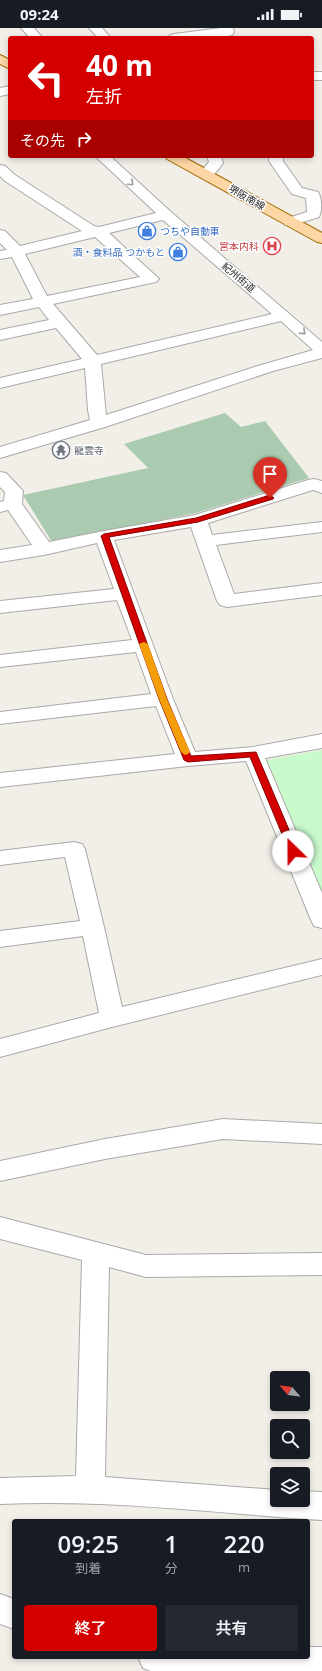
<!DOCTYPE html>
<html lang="ja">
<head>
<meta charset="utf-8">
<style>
  :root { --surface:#171b24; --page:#242831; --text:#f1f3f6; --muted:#9ea1a6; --accent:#d40000 }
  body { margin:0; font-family:"Open Sans","Noto Sans JP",sans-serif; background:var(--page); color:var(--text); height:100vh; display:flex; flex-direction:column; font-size:15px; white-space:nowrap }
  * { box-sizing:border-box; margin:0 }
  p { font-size:13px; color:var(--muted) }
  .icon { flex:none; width:22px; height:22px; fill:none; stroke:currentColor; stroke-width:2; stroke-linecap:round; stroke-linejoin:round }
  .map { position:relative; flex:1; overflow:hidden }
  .drawer { position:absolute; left:12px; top:1491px; width:298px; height:140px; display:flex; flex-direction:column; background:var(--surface); border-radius:4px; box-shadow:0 2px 6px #0003 }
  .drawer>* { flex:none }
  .top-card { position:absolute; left:8px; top:8px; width:306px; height:122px; border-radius:4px; box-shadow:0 2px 6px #0003; background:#d40000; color:#fff; overflow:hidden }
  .needle { width:26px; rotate:298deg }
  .tools { position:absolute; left:270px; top:1343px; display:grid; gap:8px }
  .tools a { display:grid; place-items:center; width:40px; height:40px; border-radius:4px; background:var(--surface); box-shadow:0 2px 6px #0003; font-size:20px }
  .pin { position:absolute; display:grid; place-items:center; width:34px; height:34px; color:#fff; margin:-41px -17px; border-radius:50% 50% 50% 0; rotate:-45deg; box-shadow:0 0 4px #0007 }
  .pin .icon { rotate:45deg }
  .me { position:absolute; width:44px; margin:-22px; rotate:337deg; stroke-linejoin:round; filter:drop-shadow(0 0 3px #0008) }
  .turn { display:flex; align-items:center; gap:14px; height:84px; padding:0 12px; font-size:18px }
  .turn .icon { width:52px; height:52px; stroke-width:2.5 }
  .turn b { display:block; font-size:28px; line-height:34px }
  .then { display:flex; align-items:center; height:38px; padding:0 12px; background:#0003; gap:8px; font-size:15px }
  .eta { display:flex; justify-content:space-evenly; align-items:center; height:68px; text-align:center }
  .eta b { font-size:24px; font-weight:600; line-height:28px }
  .cta { display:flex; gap:8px; margin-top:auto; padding:8px 12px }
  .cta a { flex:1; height:46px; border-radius:4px; background:var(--accent); color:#fff; font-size:16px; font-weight:600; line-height:46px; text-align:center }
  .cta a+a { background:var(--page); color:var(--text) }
  .status { display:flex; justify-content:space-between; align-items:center; height:28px; padding:0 20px; background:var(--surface); direction:ltr }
  .status svg { height:11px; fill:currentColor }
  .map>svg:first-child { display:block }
</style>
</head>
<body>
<div class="status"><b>09:24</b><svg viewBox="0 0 49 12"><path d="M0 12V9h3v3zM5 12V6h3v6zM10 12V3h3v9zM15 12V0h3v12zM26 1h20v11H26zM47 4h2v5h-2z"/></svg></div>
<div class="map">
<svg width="322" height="1643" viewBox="0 0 322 1643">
  <rect width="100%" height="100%" fill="#f2efe9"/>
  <!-- cemetery -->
  <polygon fill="#aacbaf" points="225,385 241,399 265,393 309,450 196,485 52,514 23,467 148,440 124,416"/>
  <!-- park -->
  <polygon fill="#c8facc" points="322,722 322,866 267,732"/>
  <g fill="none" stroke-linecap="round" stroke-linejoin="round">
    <defs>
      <g id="minor">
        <polygon points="21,0 34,0 43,10 30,10"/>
        <polygon points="89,0 102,0 111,10 98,10"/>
        <path d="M221,0H233L234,4L232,7C212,12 189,10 168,10L170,7L174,6Z"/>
        <rect x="312" y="44" width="10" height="8"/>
        <polygon points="10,58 10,66 0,68 0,60"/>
        <path d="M95,128H110L171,184L322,314V330L273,343L105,399L0,430V419L90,392L88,382L85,340L0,360V350L82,331L56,300L0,312V302L49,292L39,279L0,287V277L33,271L12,229L0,231V223L7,222L0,215V202L5,203L20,218L82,203L5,153L0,148V137L5,138L15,147L94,198L99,199L156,185ZM163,192L272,286L97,327L53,276L156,254L159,251L156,248L109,205ZM95,209L140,249L47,268L25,226ZM281,293L313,322L261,337L106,387L101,336Z"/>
        <path d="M207,128H221L223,135C217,143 212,152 201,149L199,146L209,134Z"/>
        <path d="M269,128H283V133L302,160L318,164C322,170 322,184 319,189L290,198L285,197L283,194L285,191L307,184L306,170L292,166L269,133Z"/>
        <polygon points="0,444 6,445 23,463 22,476 49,514 104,503 195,487 308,452 314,451 322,453 322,465 313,462 208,495 212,507 322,494 322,504 216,517 234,566 322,555 322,567 227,579 220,577 217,573 191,499 114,512 173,671 195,724 253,719 322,706 322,720 265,730 322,865 322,900 314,898 311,892 246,733 188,738 0,759 0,745 175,726 156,678 0,696 0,684 151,666 136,624 0,639 0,627 132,612 117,572 0,585 0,573 114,561 97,515 44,527 0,534 0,522 32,517 8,482 0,484 0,474 4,473 5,464 0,459"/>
        <polygon points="74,814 82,816 85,821 104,899 122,979 322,931 322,947 112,999 0,1029 0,1011 99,985 83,908 0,919 0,903 80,893 65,829 0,837 0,823"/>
        <polygon points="223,1091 322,1096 322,1116 223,1111 105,1131 0,1153 0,1133 105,1111"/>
        <path d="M0,1189L146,1227L322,1225V1247L146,1249L109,1239L105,1449L277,1462V1472H303V1463L322,1464V1492C214,1485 108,1471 0,1476V1450L76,1448L82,1232L0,1211Z"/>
        <polygon points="0,1566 14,1571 14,1601 0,1596"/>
        <polygon points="308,1619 322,1619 322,1643 151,1643 143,1640 138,1629 308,1629"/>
      </g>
      <g id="major">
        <polygon points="0,27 10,32 10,41 0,36"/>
        <polygon points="165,128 182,128 322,205 322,215 317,214 167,131"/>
      </g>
    </defs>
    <!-- minor casing -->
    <use href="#minor" stroke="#a9a9a9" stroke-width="2"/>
    <!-- major casing -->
    <use href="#major" stroke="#a06b00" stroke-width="2"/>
    <!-- minor -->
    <use href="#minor" fill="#fff" fill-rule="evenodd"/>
    <!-- major -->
    <use href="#major" fill="#fcd6a4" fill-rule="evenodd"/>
  </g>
  <!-- one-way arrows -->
  <defs><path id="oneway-chevron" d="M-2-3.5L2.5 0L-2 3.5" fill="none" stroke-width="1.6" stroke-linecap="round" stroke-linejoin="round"/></defs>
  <g stroke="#9c9c9c">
    <use href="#oneway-chevron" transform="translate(131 155) rotate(43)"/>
    <use href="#oneway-chevron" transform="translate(303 304) rotate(42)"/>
  </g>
  <!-- route -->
  <polygon fill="#d40000" stroke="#8a0000" points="270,467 274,470 273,471 198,494 109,509 167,671 191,728 256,724 298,823 293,826 289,823 250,729 188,734 184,732 159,671 101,508 104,506 196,490"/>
  <!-- slow -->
  <polygon fill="#f59e0b" points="144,614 148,616 167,671 190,724 188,726 185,727 181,724 159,671 139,616"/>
  <!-- icons -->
  <defs>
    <symbol id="shop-ring" viewBox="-11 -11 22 22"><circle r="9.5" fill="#fff" stroke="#3f7fe0" stroke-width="1.5"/><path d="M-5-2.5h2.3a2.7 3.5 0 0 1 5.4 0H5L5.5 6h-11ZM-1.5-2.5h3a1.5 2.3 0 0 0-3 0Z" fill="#3f7fe0"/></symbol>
    <symbol id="hospital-ring" viewBox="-11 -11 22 22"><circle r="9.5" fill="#fff" stroke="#e0444e" stroke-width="1.5"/><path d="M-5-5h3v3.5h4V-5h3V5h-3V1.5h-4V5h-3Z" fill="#e0444e"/></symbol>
    <symbol id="temple-ring" viewBox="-11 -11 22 22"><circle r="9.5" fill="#fff" stroke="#6b7280" stroke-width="1.5"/><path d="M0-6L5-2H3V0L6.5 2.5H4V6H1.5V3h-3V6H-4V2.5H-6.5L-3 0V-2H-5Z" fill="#6b7280"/></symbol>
  </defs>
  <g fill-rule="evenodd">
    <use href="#shop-ring" x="137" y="193" width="20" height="20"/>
    <use href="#hospital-ring" x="262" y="208" width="20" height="20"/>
    <use href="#shop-ring" x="168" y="214" width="20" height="20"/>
    <use href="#temple-ring" x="51" y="412" width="20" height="20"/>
  </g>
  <g text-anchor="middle" stroke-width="3" stroke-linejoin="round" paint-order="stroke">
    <!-- far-street labels -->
    <g font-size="10" fill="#222" stroke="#fff">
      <text transform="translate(247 169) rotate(30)" y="4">堺阪南線</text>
      <text transform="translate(239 249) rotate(40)" y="4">紀州街道</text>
    </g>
    <!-- far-shop labels -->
    <g font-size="10" fill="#366cbe" stroke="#fff" text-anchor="start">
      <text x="160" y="207">つちや自動車</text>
      <text x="165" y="228" text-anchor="end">酒・食料品 つかもと</text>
    </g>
    <!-- far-health labels -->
    <g font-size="10" fill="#be3a42" stroke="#fff" text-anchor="end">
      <text x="259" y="222">宮本内科</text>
    </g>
    <!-- far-worship labels -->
    <g font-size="10" fill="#5b616d" stroke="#fff" text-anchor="start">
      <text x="74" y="426">龍雲寺</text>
    </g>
  </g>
</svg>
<div class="tools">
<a><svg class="needle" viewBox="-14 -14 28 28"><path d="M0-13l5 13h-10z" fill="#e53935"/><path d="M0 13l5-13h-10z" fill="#9ea1a6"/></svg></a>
<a><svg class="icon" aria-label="search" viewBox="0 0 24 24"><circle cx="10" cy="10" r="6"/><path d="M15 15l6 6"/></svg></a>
<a><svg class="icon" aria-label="layers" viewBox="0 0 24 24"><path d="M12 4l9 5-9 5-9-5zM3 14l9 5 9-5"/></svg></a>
</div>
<div class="pin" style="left:270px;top:470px;background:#d93025"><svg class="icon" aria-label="arrive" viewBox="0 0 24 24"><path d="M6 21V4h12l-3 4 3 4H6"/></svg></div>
<svg class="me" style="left:293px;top:823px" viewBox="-20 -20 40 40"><circle r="19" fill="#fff"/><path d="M0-13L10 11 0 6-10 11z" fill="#d40000"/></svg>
<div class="top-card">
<div class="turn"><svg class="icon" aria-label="left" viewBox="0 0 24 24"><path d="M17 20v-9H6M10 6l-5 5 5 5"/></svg><div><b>40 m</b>左折</div></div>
<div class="then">その先<svg class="icon" aria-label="right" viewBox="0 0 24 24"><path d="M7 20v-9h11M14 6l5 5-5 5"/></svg></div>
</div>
<section class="drawer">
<div class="eta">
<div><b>09:25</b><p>到着</p></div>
<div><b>1</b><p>分</p></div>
<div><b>220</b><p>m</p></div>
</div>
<div class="cta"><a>終了</a><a>共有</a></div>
</section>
</div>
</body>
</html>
